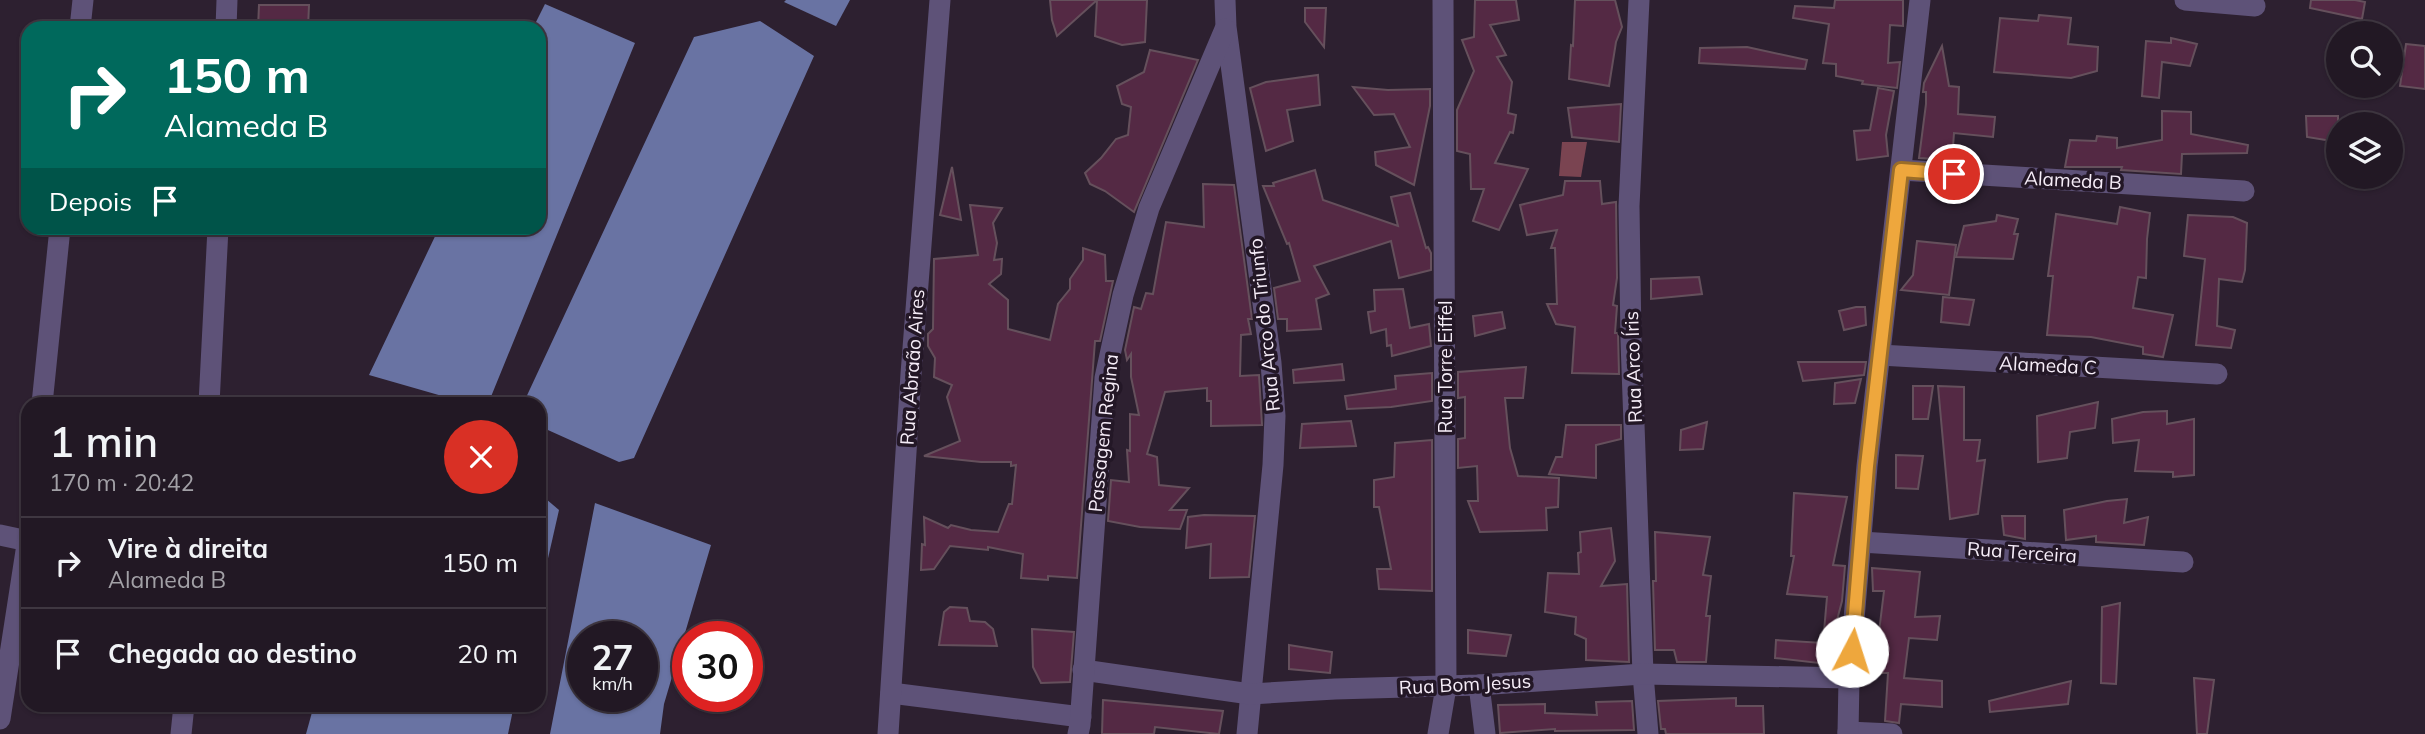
<!DOCTYPE html>
<html lang="pt">
<head>
<meta charset="utf-8">
<style>
  :root { --surface:#221824; --page:#2e2531; --text:#f1f3f6; --muted:#a2a0a6; --line:#3f3741 }
  body { margin:0; font-family:Mulish,sans-serif; background:var(--page); color:var(--text); height:100vh; display:flex; flex-direction:column; font-size:26px; white-space:nowrap }
  * { box-sizing:border-box; margin:0 }
  p { font-size:23px; color:var(--muted) }
  .icon { flex:none; width:38px; height:38px; fill:none; stroke:currentColor; stroke-width:2; stroke-linecap:round; stroke-linejoin:round }
  .map { position:relative; flex:1; overflow:hidden }
  .drawer { position:absolute; left:21px; top:397px; width:525px; height:315px; display:flex; flex-direction:column; background:var(--surface); border-radius:21px; box-shadow:0 2px 5px #0004,0 0 0 2px var(--line) }
  .drawer>* { flex:none }
  .top-card { position:absolute; left:21px; top:21px; width:525px; height:214px; border-radius:21px; box-shadow:0 2px 5px #0004,0 0 0 2px var(--line); background:#00695c; color:#fff; overflow:hidden }
  .tools { position:absolute; left:2326px; top:21px; display:grid; gap:14px }
  .tools a { display:grid; place-items:center; width:77px; height:77px; border-radius:50%; background:var(--surface); box-shadow:0 2px 5px #0004,0 0 0 2px var(--line); font-size:35px }
  .speed { position:absolute; left:567px; top:621px; display:flex; gap:14px; font-size:35px; font-weight:700; text-align:center }
  .speed>* { display:grid; place-content:center; width:91px; height:91px; border-radius:50%; background:var(--surface); box-shadow:0 2px 5px #0004,0 0 0 2px var(--line); line-height:1 }
  .speed small { font-size:18px; font-weight:400 }
  .speed .limit { border:10px solid #d22; background:#fff; color:#111 }
  .pin { position:absolute; display:grid; place-items:center; width:60px; height:60px; color:#fff; margin:-30px; border:4px solid #fff; border-radius:50%; box-shadow:0 2px 7px #0007 }
  .me { position:absolute; width:77px; margin:-38px; rotate:5deg; stroke-linejoin:round; filter:drop-shadow(0 0 5px #0008) }
  .turn { display:flex; align-items:center; gap:24px; height:147px; padding:0 28px; font-size:32px }
  .turn .icon { width:91px; height:91px; stroke-width:2.5 }
  .turn b { display:block; font-size:49px; line-height:60px }
  .then { display:flex; align-items:center; height:66px; padding:0 28px; background:#0003; gap:14px; font-size:26px }
  .round { display:grid; place-items:center; flex:none; width:74px; height:74px; border-radius:37px; background:var(--page) }
  .overview { display:flex; align-items:center; justify-content:space-between; height:119px; padding:0 28px }
  h1 { font-size:42px; font-weight:600; line-height:52px }
  ul { padding:0; list-style:none }
  li { display:flex; align-items:center; gap:21px; height:91px; padding:0 28px; border-top:2px solid var(--line) }
  li div { flex:1 }
  li b { display:block; font-size:26px }
  li em { font-style:normal }
  .map>svg:first-child { display:block }
</style>
</head>
<body>
<div class="map">
<svg width="2425" height="734" viewBox="0 0 2425 734">
  <rect width="100%" height="100%" fill="#2d2030"/>
  <!-- forest -->
  <polygon fill="#7a4451" points="1562,142 1587,142 1581,177 1559,176"/>
  <!-- water -->
  <g fill="#6973a3" fill-rule="evenodd">
    <polygon points="786,0 850,0 836,26 784,2"/>
    <polygon points="545,4 635,43 488,404 470,404 369,375 439,228 539,228 539,28 533,28"/>
    <polygon points="760,21 814,56 634,458 619,462 539,426 539,404 523,404 694,37"/>
    <polygon points="539,493 559,510 539,598"/>
    <path d="M595,503L711,545L664,704L660,734H550ZM642,637V696H583V637Z"/>
    <polygon points="314,705 514,705 508,734 306,734"/>
  </g>
  <!-- building -->
  <g fill="#542944" stroke="#65505c" stroke-width="2">
    <polygon points="1050,0 1147,0 1145,42 1122,45 1095,36 1097,0 1057,36 1052,20"/>
    <polygon points="1475,0 1516,0 1519,20 1490,25 1506,55 1497,57 1512,82 1508,113 1516,115 1513,133 1510,132 1495,163 1528,169 1499,230 1473,221 1484,189 1471,189 1470,154 1457,151 1457,110 1474,71 1462,40 1474,37"/>
    <polygon points="1575,0 1615,0 1622,27 1616,42 1609,86 1569,79 1571,45 1573,46"/>
    <polygon points="1835,0 1903,0 1903,26 1890,25 1888,63 1900,62 1897,88 1862,84 1863,81 1836,76 1836,64 1823,63 1829,24 1793,18 1795,6 1834,8"/>
    <polygon points="2311,0 2355,0 2365,2 2362,19 2310,8"/>
    <polygon points="259,5 309,5 308,28 258,28"/>
    <polygon points="1305,8 1326,8 1324,47 1305,22"/>
    <polygon points="2039,15 2071,18 2068,44 2098,47 2097,71 2071,78 1994,72 2000,18 2038,21"/>
    <polygon points="2171,38 2197,44 2190,66 2162,62 2159,98 2142,96 2146,41 2171,43"/>
    <polygon points="2406,44 2425,46 2425,89 2400,86"/>
    <polygon points="1942,46 1949,86 1959,87 1958,114 1995,117 1993,137 1954,133 1952,160 1919,158 1926,104 1926,92 1923,92 1924,83"/>
    <polygon points="1747,47 1807,60 1805,69 1699,63 1700,48"/>
    <polygon points="1150,50 1198,60 1134,212 1105,191 1090,184 1085,173 1101,158 1116,139 1128,135 1131,107 1122,104 1117,86 1144,72"/>
    <polygon points="1318,75 1320,105 1287,110 1293,141 1266,151 1250,88 1266,82"/>
    <polygon points="1353,87 1388,90 1430,89 1430,106 1414,185 1376,165 1375,152 1410,147 1394,114 1374,115"/>
    <polygon points="1878,88 1894,91 1886,135 1888,156 1857,160 1854,131 1870,130"/>
    <polygon points="1621,104 1619,142 1572,137 1568,108"/>
    <polygon points="2162,111 2191,112 2191,134 2248,145 2247,153 2182,154 2181,174 2121,170 2122,167 2065,167 2070,140 2096,141 2097,136 2117,138 2117,148 2162,140"/>
    <polygon points="2306,116 2338,116 2338,142 2307,137"/>
    <polygon points="952,167 961,220 940,215"/>
    <polygon points="1315,170 1323,200 1398,226 1391,197 1410,193 1426,248 1428,247 1431,253 1431,270 1399,278 1391,241 1314,266 1329,294 1316,299 1321,329 1287,331 1287,319 1278,319 1274,288 1300,281 1289,243 1287,244 1263,186 1274,186 1273,183"/>
    <polygon points="1565,181 1600,181 1602,204 1616,202 1617,278 1613,305 1617,306 1615,333 1618,333 1619,374 1572,373 1575,327 1556,324 1547,304 1557,304 1555,248 1551,248 1557,230 1527,235 1520,205 1563,195"/>
    <polygon points="1203,184 1234,185 1252,319 1248,319 1251,334 1241,335 1240,376 1259,375 1262,425 1211,426 1211,401 1207,401 1207,388 1165,392 1147,454 1157,457 1159,485 1189,488 1170,510 1187,510 1180,529 1140,527 1108,521 1111,480 1129,482 1127,450 1130,451 1130,414 1139,415 1131,377 1131,354 1127,360 1125,350 1134,307 1141,309 1146,293 1153,294 1166,222 1204,227"/>
    <polygon points="970,205 1002,208 993,223 997,243 994,260 1002,259 1001,274 989,284 1008,300 1008,329 1050,340 1058,304 1070,289 1070,279 1083,260 1083,248 1105,255 1106,281 1113,281 1100,341 1095,341 1077,578 1048,576 1048,580 1021,578 1023,554 988,547 988,550 950,546 934,569 921,570 922,544 925,545 924,517 948,528 951,525 971,530 998,532 1009,504 1012,504 1016,465 1011,466 1011,462 981,462 924,456 960,441 947,397 952,385 934,377 935,358 928,346 928,334 933,329 934,259 978,255"/>
    <polygon points="2120,207 2150,213 2147,239 2146,278 2138,277 2133,308 2173,315 2163,357 2143,354 2143,347 2091,337 2047,335 2053,276 2048,276 2056,214 2117,224"/>
    <polygon points="1997,215 2018,219 2014,234 2018,234 2013,259 1956,257 1964,226 1996,221"/>
    <polygon points="2188,215 2233,217 2247,223 2245,270 2242,282 2219,279 2217,326 2235,330 2231,348 2196,345 2205,259 2184,256"/>
    <polygon points="1917,241 1956,245 1949,295 1901,290 1913,275"/>
    <polygon points="1699,277 1702,294 1651,299 1651,279"/>
    <polygon points="1403,289 1410,328 1429,324 1431,346 1392,356 1391,345 1387,346 1386,329 1371,333 1368,312 1375,311 1374,290"/>
    <polygon points="1943,297 1974,300 1969,325 1941,322"/>
    <polygon points="1856,307 1865,307 1866,325 1844,330 1839,311"/>
    <polygon points="1502,312 1505,328 1475,336 1473,316"/>
    <polygon points="1798,362 1866,362 1864,375 1803,381"/>
    <polygon points="1342,364 1344,380 1294,383 1293,370"/>
    <polygon points="1526,367 1523,398 1505,398 1510,448 1518,476 1559,478 1558,507 1546,508 1547,530 1480,532 1468,501 1478,501 1477,466 1458,468 1458,439 1465,438 1465,397 1458,398 1458,372"/>
    <polygon points="1432,373 1432,401 1391,407 1347,409 1345,396 1396,389 1395,376"/>
    <polygon points="1861,379 1855,403 1834,404 1835,383"/>
    <polygon points="1913,386 1933,386 1928,419 1913,419"/>
    <polygon points="1938,386 1964,387 1964,440 1980,440 1977,461 1985,460 1978,514 1950,519"/>
    <polygon points="2098,402 2095,428 2070,432 2067,458 2038,462 2037,416"/>
    <polygon points="2167,411 2167,424 2194,419 2194,475 2173,477 2173,472 2135,471 2139,440 2113,443 2112,419 2143,412"/>
    <polygon points="1351,421 1356,446 1300,448 1302,424"/>
    <polygon points="1707,422 1703,449 1680,450 1681,430"/>
    <polygon points="1566,425 1621,425 1621,439 1596,445 1596,478 1549,474 1556,457 1562,457"/>
    <polygon points="1432,440 1432,591 1379,589 1377,569 1391,569 1379,507 1374,507 1374,480 1394,477 1395,443"/>
    <polygon points="1896,455 1923,456 1918,489 1896,488"/>
    <polygon points="1794,493 1847,497 1833,565 1845,566 1842,601 1836,624 1840,625 1836,665 1775,658 1776,640 1823,643 1827,597 1787,594 1794,556 1791,556"/>
    <polygon points="2127,499 2124,523 2148,517 2144,545 2096,542 2096,536 2066,540 2064,510 2107,501"/>
    <polygon points="1204,515 1255,516 1249,577 1210,578 1211,544 1186,548 1188,517"/>
    <polygon points="2002,516 2025,516 2025,539 2004,535"/>
    <polygon points="1611,528 1615,561 1601,586 1627,584 1629,662 1586,660 1586,639 1575,634 1576,617 1545,612 1548,573 1579,574 1578,553 1581,552 1580,532"/>
    <polygon points="1655,532 1710,537 1703,575 1711,576 1706,616 1710,616 1706,662 1677,662 1674,650 1655,650 1653,581 1656,581"/>
    <polygon points="1872,568 1920,572 1915,617 1940,616 1937,640 1909,638 1904,678 1942,681 1942,707 1901,704 1899,723 1885,721 1888,673 1871,673 1872,665 1863,665 1865,648 1874,649 1874,639 1878,640 1884,591 1873,591"/>
    <polygon points="2120,603 2116,684 2101,683 2102,607"/>
    <polygon points="950,607 967,608 970,621 985,622 993,629 997,646 939,645 944,612"/>
    <polygon points="1032,629 1074,632 1070,682 1041,683 1033,667"/>
    <polygon points="1468,630 1511,635 1506,656 1468,653"/>
    <polygon points="1289,645 1332,652 1330,673 1289,669"/>
    <polygon points="2194,678 2214,680 2207,734 2197,734"/>
    <polygon points="2071,681 2068,704 1990,712 1989,701"/>
    <polygon points="1736,698 1736,706 1763,706 1764,734 1666,734 1665,729 1661,729 1658,701"/>
    <polygon points="1103,700 1223,711 1219,734 1155,727 1154,734 1102,734"/>
    <polygon points="1632,701 1634,730 1555,731 1555,729 1500,733 1498,705 1545,704 1545,713 1597,715 1596,702"/>
  </g>
  <g fill="none" stroke-linecap="round" stroke-linejoin="round">
    <!-- street -->
    <g stroke="#5e5278" stroke-width="21">
      <polyline points="1225,0 1226,27 1271,363 1275,416 1273,465 1247,734"/>
      <polyline points="1639,0 1629,206 1631,341 1643,674 1648,734"/>
      <polyline points="2185,0 2255,6"/>
      <polyline points="80,28 83,0"/>
      <polyline points="226,28 227,0"/>
      <polyline points="1901,170 2244,191"/>
      <polyline points="1880,355 2217,374"/>
      <polyline points="42,404 60,228"/>
      <polyline points="209,404 218,228"/>
      <polyline points="0,535 28,541"/>
      <polyline points="1861,542 2183,562"/>
      <polyline points="1083,670 1250,694 1335,689 1479,685 1643,674 1849,678"/>
      <polyline points="1479,685 1485,734"/>
      <polyline points="891,693 1081,717"/>
      <polyline points="0,719 28,538"/>
      <polyline points="1848,732 1892,734"/>
      <polyline points="181,734 184,705"/>
      <polyline points="888,734 911,374 940,0"/>
      <polyline points="1078,734 1080,725 1105,378 1123,295 1149,208 1225,29"/>
      <polyline points="1438,734 1446,687 1443,0"/>
      <polyline points="1848,734 1849,678 1867,466 1920,0"/>
    </g>
  </g>
  <g fill="none" stroke-linecap="round" stroke-linejoin="round">
    <defs>
      <polyline id="route" points="1852,651 1867,466 1901,170 1954,174"/>
    </defs>
    <!-- route casing -->
    <use href="#route" stroke="#9b6d28" stroke-width="18"/>
    <!-- route -->
    <use href="#route" stroke="#eea73d" stroke-width="12"/>
  </g>
  <g text-anchor="middle" stroke-width="7" stroke-linejoin="round" paint-order="stroke">
    <!-- street labels -->
    <g font-size="19" fill="#f6edf8" stroke="#231726">
      <text transform="translate(2073 180) rotate(3)" y="7">Alameda B</text>
      <text transform="translate(1264 325) rotate(-96)" y="7">Rua Arco do Triunfo</text>
      <text transform="translate(2048 365) rotate(3)" y="7">Alameda C</text>
      <text transform="translate(912 367) rotate(-86)" y="7">Rua Abraão Aires</text>
      <text transform="translate(1445 367) rotate(-90)" y="7">Rua Torre Eiffel</text>
      <text transform="translate(1633 367) rotate(-92)" y="7">Rua Arco Íris</text>
      <text transform="translate(1103 433) rotate(-84)" y="7">Passagem Regina</text>
      <text transform="translate(2022 552) rotate(4)" y="7">Rua Terceira</text>
      <text transform="translate(1465 684) rotate(-3)" y="7">Rua Bom Jesus</text>
    </g>
  </g>
</svg>
<div class="tools">
<a><svg class="icon" aria-label="search" viewBox="0 0 24 24"><circle cx="10" cy="10" r="6"/><path d="M15 15l6 6"/></svg></a>
<a><svg class="icon" aria-label="layers" viewBox="0 0 24 24"><path d="M12 4l9 5-9 5-9-5zM3 14l9 5 9-5"/></svg></a>
</div>
<div class="speed"><div>27<small>km/h</small></div><div class="limit">30</div></div>
<div class="pin" style="left:1954px;top:174px;background:#d93025"><svg class="icon" aria-label="arrive" viewBox="0 0 24 24"><path d="M6 21V4h12l-3 4 3 4H6"/></svg></div>
<svg class="me" style="left:1852px;top:651px" viewBox="-20 -20 40 40"><circle r="19" fill="#fff"/><path d="M0-13L10 11 0 6-10 11z" fill="#eea73d"/></svg>
<div class="top-card">
<div class="turn"><svg class="icon" aria-label="right" viewBox="0 0 24 24"><path d="M7 20v-9h11M14 6l5 5-5 5"/></svg><div><b>150 m</b>Alameda B</div></div>
<div class="then">Depois<svg class="icon" aria-label="arrive" viewBox="0 0 24 24"><path d="M6 21V4h12l-3 4 3 4H6"/></svg></div>
</div>
<section class="drawer">
<div class="overview"><div><h1>1 min</h1><p>170 m · 20:42</p></div><a class="round" style="background:#d93025;color:#fff"><svg class="icon" aria-label="close" viewBox="0 0 24 24"><path d="M6 6l12 12M18 6L6 18"/></svg></a></div>
<ul>
<li><svg class="icon" aria-label="right" viewBox="0 0 24 24"><path d="M7 20v-9h11M14 6l5 5-5 5"/></svg><div><b>Vire à direita</b><p>Alameda B</p></div><em>150 m</em></li>
<li><svg class="icon" aria-label="arrive" viewBox="0 0 24 24"><path d="M6 21V4h12l-3 4 3 4H6"/></svg><div><b>Chegada ao destino</b></div><em>20 m</em></li>
</ul>
</section>
</div>
</body>
</html>
